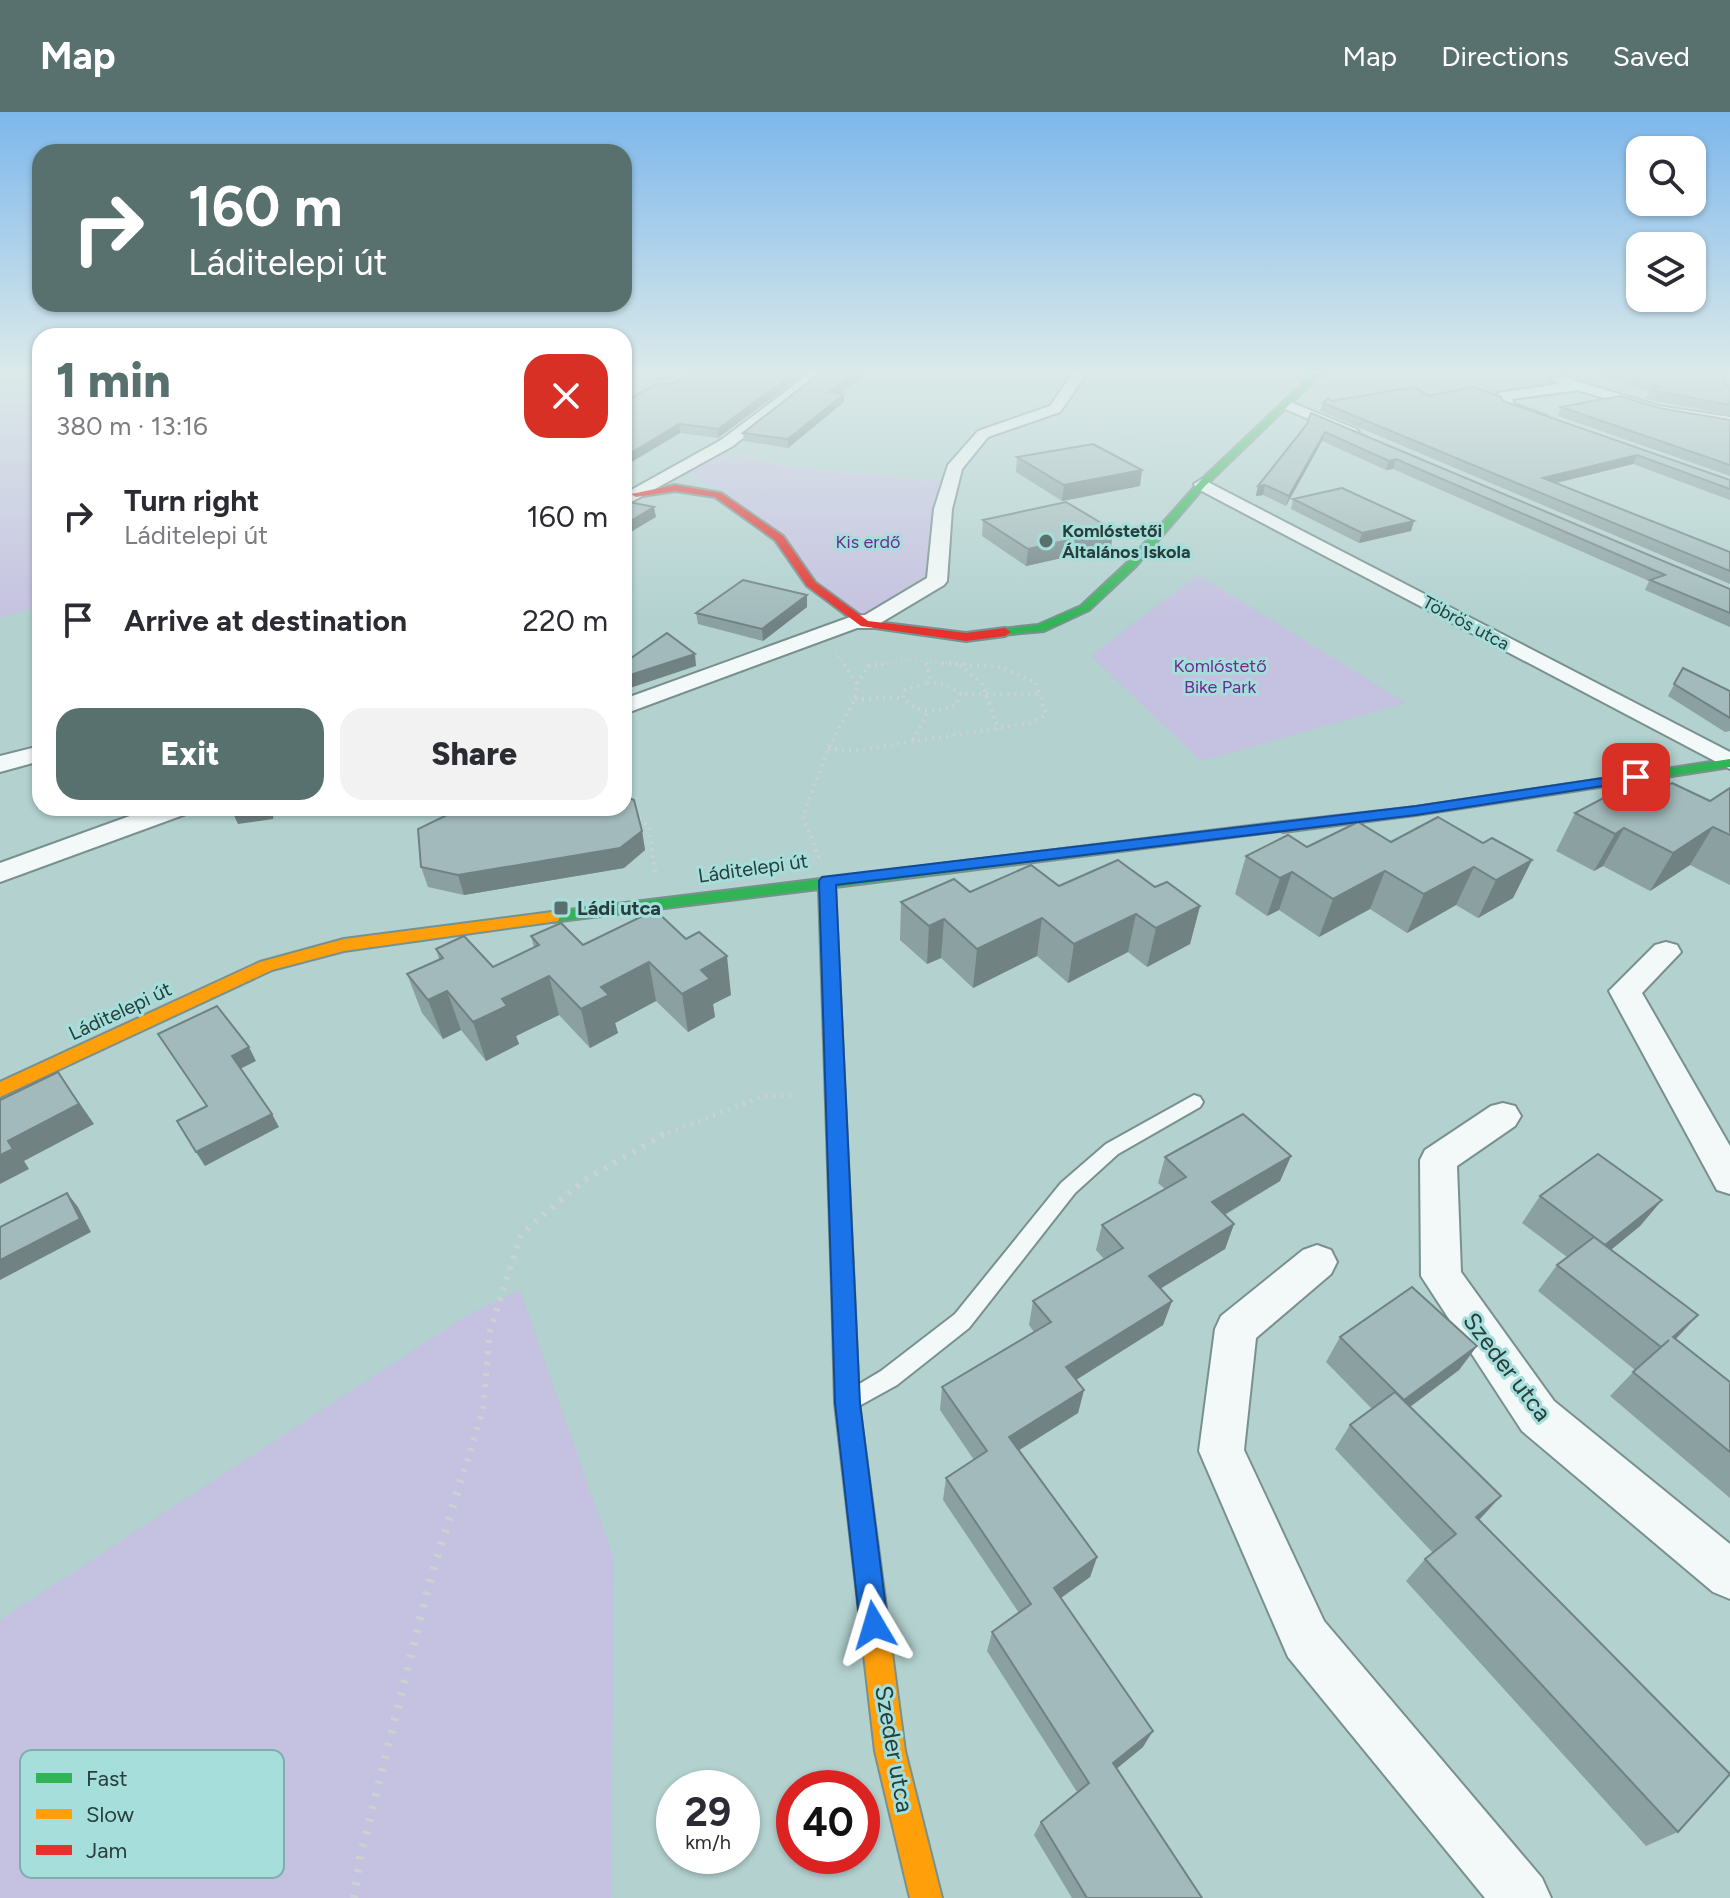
<!DOCTYPE html>
<html lang="en">
<head>
<meta charset="utf-8">
<style>
  :root { --surface:#fff; --page:#f2f2f3; --text:#2b2b33; --muted:#7c7c81; --accent:#58716f }
  body { margin:0; font-family:Figtree,sans-serif; background:var(--page); color:var(--text); height:100vh; display:flex; flex-direction:column; font-size:30px; white-space:nowrap }
  * { box-sizing:border-box; margin:0 }
  p { font-size:26px; color:var(--muted) }
  .icon { flex:none; width:44px; height:44px; fill:none; stroke:currentColor; stroke-width:2; stroke-linecap:round; stroke-linejoin:round }
  .map { position:relative; flex:1; overflow:hidden }
  .details { position:absolute; left:32px; top:216px; width:600px; height:488px; display:flex; flex-direction:column; background:var(--surface); border-radius:24px; box-shadow:0 2px 6px #0004 }
  .details>* { flex:none }
  .top-card { position:absolute; left:32px; top:32px; width:600px; height:168px; border-radius:24px; box-shadow:0 2px 6px #0004; background:#58716f; color:#fff; overflow:hidden }
  .tools { position:absolute; left:1626px; top:24px; display:grid; gap:16px }
  .tools a { display:grid; place-items:center; width:80px; height:80px; border-radius:16px; background:var(--surface); box-shadow:0 2px 6px #0004; font-size:40px }
  .speed { position:absolute; left:656px; top:1658px; display:flex; gap:16px; font-size:40px; font-weight:700; text-align:center }
  .speed>* { display:grid; place-content:center; width:104px; height:104px; border-radius:50%; background:var(--surface); box-shadow:0 2px 6px #0004; line-height:1 }
  .speed small { font-size:20px; font-weight:400 }
  .speed .limit { border:12px solid #d22; background:#fff; color:#111 }
  .pin { position:absolute; display:grid; place-items:center; width:68px; height:68px; color:#fff; margin:-34px; border-radius:16px; box-shadow:0 4px 12px #0006 }
  .me { position:absolute; width:88px; margin:-44px; rotate:353deg; stroke-linejoin:round; filter:drop-shadow(0 0 6px #0008) }
  .turn { display:flex; align-items:center; gap:28px; height:168px; padding:0 24px; font-size:36px }
  .turn .icon { width:104px; height:104px; stroke-width:2.5 }
  .turn b { display:block; font-size:56px; line-height:68px }
  .round { display:grid; place-items:center; flex:none; width:84px; height:84px; border-radius:24px; background:var(--page) }
  .headline { display:flex; align-items:center; justify-content:space-between; height:136px; padding:0 24px }
  h1 { font-size:48px; font-weight:800; line-height:60px; color:var(--accent) }
  .button { display:flex; gap:16px; margin-top:auto; padding:16px 24px }
  .button a { flex:1; height:92px; border-radius:24px; background:var(--accent); color:#fff; font-size:32px; font-weight:800; line-height:92px; text-align:center }
  .button a+a { background:var(--page); color:var(--text) }
  ul { padding:0; list-style:none }
  li { display:flex; align-items:center; gap:24px; height:104px; padding:0 24px }
  li div { flex:1 }
  li b { display:block; font-size:30px }
  li em { font-style:normal }
  header { display:flex; align-items:center; gap:48px; box-sizing:border-box; height:112px; padding:0 40px; background:var(--accent); color:#fff }
  header strong { font-size:38px }
  nav { display:flex; gap:44px; margin-inline-start:auto; font-size:28px }
  .map>svg:first-child { display:block }
</style>
</head>
<body>
<header>
<strong>Map</strong>
<nav><a>Map</a><a>Directions</a><a>Saved</a></nav>
</header>
<div class="map">
<svg width="1730" height="1786" viewBox="0 0 1730 1786">
  <rect width="100%" height="100%" fill="#b2d1cf"/>
  <!-- green -->
  <g fill="#c5c1e0">
    <polygon points="0,261 40,261 40,494 0,506"/>
    <polygon points="724,342 803,356 950,370 937,469 860,508 725,381 706,372 691,361 693,356"/>
    <polygon points="1198,463 1406,591 1201,649 1091,544"/>
    <polygon points="520,1178 614,1447 611,1786 0,1786 0,1508 466,1204"/>
  </g>
  <g fill="none" stroke-linecap="round" stroke-linejoin="round">
    <defs>
      <polygon id="lane" points="1194,983 1200,985 1203,990 1200,995 1118,1042 1075,1081 969,1216 897,1273 859,1294 851,1291 848,1284 851,1277 881,1259 955,1202 1061,1071 1106,1032"/>
      <g id="street">
        <polygon points="810,261 825,261 733,334 624,394 624,382 721,328"/>
        <polygon points="1073,261 1087,261 1060,300 988,325 962,357 952,397 947,469 944,473 872,516 857,516 624,602 624,587 853,504 865,503 927,466 934,397 948,353 978,319 1050,294"/>
        <polygon points="1557,263 1658,294 1730,305 1730,315 1656,302 1578,278 1512,287 1514,292 1547,304 1547,310 1542,311 1501,295 1496,284 1498,281 1559,272 1550,267"/>
        <polygon points="1288,289 1356,317 1359,320 1356,323 1346,323 1283,296 1283,290"/>
        <polygon points="1202,367 1730,640 1730,657 1196,376 1194,372"/>
        <polygon points="40,634 40,649 0,660 0,644"/>
        <polygon points="152,696 190,696 186,702 0,770 0,751"/>
        <polygon points="1666,830 1677,833 1681,840 1642,881 1730,1034 1730,1082 1717,1078 1609,879 1655,833"/>
        <polygon points="1503,991 1515,994 1521,1004 1515,1014 1457,1054 1461,1160 1554,1289 1730,1432 1730,1487 1713,1480 1522,1319 1421,1164 1420,1048 1425,1038 1491,994"/>
        <polygon points="1317,1133 1331,1138 1337,1150 1331,1162 1256,1226 1244,1338 1324,1509 1542,1766 1551,1786 1485,1786 1288,1545 1199,1339 1215,1217 1221,1204 1303,1138"/>
      </g>
      <g id="fast">
        <polygon points="1314,261 1322,261 1205,374 1136,454 1089,498 1044,519 1001,523 1001,517 1038,513 1081,494 1128,450 1199,370"/>
        <polygon points="1730,647 1730,655 1608,674 1601,670 1608,666"/>
        <polygon points="1283,710 1291,715 1288,718 835,775 854,1176 851,1183 843,1186 835,1183 832,1176 819,777 552,810 544,805 552,800"/>
      </g>
      <g id="slow">
        <polygon points="552,800 558,801 560,805 558,809 344,839 272,858 0,985 0,970 260,850 344,827"/>
        <polygon points="843,1166 851,1169 854,1176 859,1291 905,1639 942,1786 910,1786 875,1639 835,1291 832,1176 835,1169"/>
      </g>
      <g id="jam">
        <polygon points="675,373 721,381 783,424 815,470 868,509 966,521 1005,516 1011,520 1005,524 966,529 861,514 807,474 775,428 715,385 675,379 636,385 631,382"/>
        <polygon points="1608,666 1615,670 1613,673 1416,703 1283,720 1275,715 1283,710 1416,695"/>
      </g>
    </defs>
    <!-- lane casing -->
    <use href="#lane" stroke="#78918f" stroke-width="4"/>
    <!-- street casing -->
    <use href="#street" stroke="#78918f" stroke-width="4"/>
    <!-- fast casing -->
    <use href="#fast" stroke="#78918f" stroke-width="4"/>
    <!-- slow casing -->
    <use href="#slow" stroke="#78918f" stroke-width="4"/>
    <!-- jam casing -->
    <use href="#jam" stroke="#78918f" stroke-width="4"/>
    <!-- path-far5 -->
    <g stroke="#cad3d2" stroke-width="2" stroke-dasharray="1 3" stroke-linecap="butt">
      <polyline points="1068,311 1208,334"/>
      <polyline points="744,345 803,356 928,368"/>
    </g>
    <!-- path-far4 -->
    <g stroke="#cad3d2" stroke-width="3" stroke-dasharray="1 4" stroke-linecap="butt">
      <polyline points="1090,391 1109,407 1092,411"/>
      <polyline points="836,540 844,553"/>
      <polyline points="876,553 904,548 969,553"/>
    </g>
    <!-- path-far3 -->
    <g stroke="#cad3d2" stroke-width="4" stroke-dasharray="2 5" stroke-linecap="butt">
      <polyline points="926,551 931,569"/>
      <polyline points="942,551 1001,555 1036,571 1040,582 960,582"/>
      <polyline points="960,553 982,572 999,618"/>
      <path d="M927,571C940,570 950,574 960,582L956,593C936,600 918,603 903,586L905,578Z"/>
      <polyline points="857,572 868,554 888,551"/>
      <polyline points="855,587 903,586"/>
      <polyline points="913,628 928,600"/>
      <polyline points="828,637 859,638 1030,611 1046,602 1040,583"/>
      <polyline points="634,702 649,714 655,760"/>
      <polyline points="819,746 803,704 828,637 855,587 857,572 843,551"/>
    </g>
    <!-- path-far2 -->
    <g stroke="#cad3d2" stroke-width="5" stroke-dasharray="2 6" stroke-linecap="butt">
      <polyline points="654,758 655,764"/>
      <polyline points="661,1024 763,984 798,983"/>
    </g>
    <!-- path-far1 -->
    <polyline stroke="#cad3d2" stroke-width="6" stroke-dasharray="3 8" stroke-linecap="butt" points="464,1360 483,1298 490,1219 521,1122 583,1069 664,1022"/>
    <!-- path -->
    <polyline stroke="#cad3d2" stroke-width="8" stroke-dasharray="3 10" stroke-linecap="butt" points="354,1786 360,1746 429,1472 464,1358"/>
    <!-- lane -->
    <use href="#lane" fill="#f3f8f8" fill-rule="evenodd"/>
    <!-- street -->
    <use href="#street" fill="#f3f8f8" fill-rule="evenodd"/>
    <!-- fast -->
    <use href="#fast" fill="#30b455" fill-rule="evenodd"/>
    <!-- slow -->
    <use href="#slow" fill="#ff9f0a" fill-rule="evenodd"/>
    <!-- jam -->
    <use href="#jam" fill="#e5322d" fill-rule="evenodd"/>
  </g>
  <!-- wall -->
  <g fill="#8ba0a1">
    <polygon points="805,261 718,326 680,321 624,354 624,290 673,272"/>
    <polygon points="820,261 868,261 839,282 844,282 844,290 788,336 744,329 743,321"/>
    <polygon points="1594,261 1723,261 1725,273 1730,273 1730,303 1646,287 1649,280"/>
    <polygon points="1428,284 1503,289 1730,368 1730,388 1633,352 1557,371 1730,440 1730,472 1320,299 1323,291 1332,289"/>
    <polygon points="1561,295 1659,296 1730,308 1730,364 1558,304"/>
    <polygon points="1307,312 1730,477 1730,515 1645,478 1649,469 1393,357 1386,358 1322,329 1286,394 1263,383 1256,384 1258,374"/>
    <polygon points="1017,345 1142,358 1140,374 1062,389 1016,360"/>
    <polygon points="1293,387 1414,409 1411,419 1359,431 1291,397"/>
    <polygon points="983,408 1113,418 1111,435 1026,454 982,424"/>
    <polygon points="807,483 807,495 763,529 698,512 696,501"/>
    <polygon points="1683,556 1730,579 1730,619 1725,620 1668,584"/>
    <polygon points="1730,676 1730,773 1690,753 1650,779 1603,754 1594,759 1556,739 1575,701 1631,694 1710,689"/>
    <polygon points="642,719 645,738 624,756 464,783 428,775 421,755"/>
    <polygon points="1391,730 1483,731 1532,748 1513,786 1478,806 1456,793 1407,821 1370,797 1319,825 1279,798 1267,804 1235,782 1246,744"/>
    <polygon points="1059,774 1155,775 1200,794 1190,832 1147,855 1128,840 1068,871 1037,844 973,876 941,846 927,852 900,828 901,790 970,780"/>
    <polygon points="655,798 731,883 713,892 715,905 688,920 656,889 615,911 618,921 590,936 559,903 516,924 519,932 486,949 461,918 443,927 422,901 407,862 439,847 436,837 493,855 534,835 531,824 583,833"/>
    <polygon points="1291,1044 1280,1069 1225,1103 1234,1112 1225,1137 1161,1176 1172,1189 1163,1213 1076,1268 1084,1278 1078,1301 1019,1338 1097,1445 1090,1465 1061,1486 1143,1635 1116,1657 1202,1786 1072,1786 1034,1723 1041,1710 1077,1680 987,1539 992,1520 1019,1501 943,1388 946,1366 974,1348 940,1298 942,1275 1034,1220 1029,1213 1033,1189 1104,1147 1096,1138 1102,1113 1165,1077 1158,1071 1165,1045"/>
    <polygon points="1540,1084 1662,1088 1640,1114 1611,1138 1698,1203 1675,1227 1730,1270 1730,1386 1610,1284 1635,1258 1538,1179 1557,1153 1567,1145 1522,1111"/>
    <polygon points="1340,1225 1477,1234 1459,1258 1410,1295 1479,1408 1678,1720 1646,1734 1406,1469 1425,1447 1433,1441 1335,1337 1350,1313 1372,1297 1326,1250"/>
  </g>
  <!-- shaded-wall -->
  <g fill="#718283">
    <polygon points="794,261 805,261 718,326 718,317"/>
    <polygon points="857,261 868,261 829,289 829,280"/>
    <polygon points="844,282 844,290 788,336 788,327"/>
    <polygon points="679,312 680,321 625,354 624,345"/>
    <polygon points="1325,320 1322,329 1286,394 1289,384"/>
    <polygon points="1637,343 1633,352 1539,375 1543,366"/>
    <polygon points="1396,347 1393,357 1386,358 1389,349"/>
    <polygon points="1142,358 1140,374 1062,389 1064,373"/>
    <polygon points="1265,373 1263,383 1256,384 1258,374"/>
    <polygon points="654,395 656,405 624,424 624,413"/>
    <polygon points="1414,409 1411,419 1359,431 1362,421"/>
    <polygon points="1113,418 1111,435 1026,454 1028,437"/>
    <polygon points="807,483 807,495 763,529 762,517"/>
    <polygon points="695,542 696,554 624,578 624,565"/>
    <polygon points="53,696 86,696 57,703"/>
    <polygon points="253,696 274,696 273,707 238,712 232,699"/>
    <polygon points="1713,715 1690,753 1650,779 1673,741"/>
    <polygon points="1624,716 1603,754 1594,759 1615,722"/>
    <polygon points="642,719 645,738 624,756 464,783 458,763"/>
    <polygon points="1532,748 1513,786 1478,806 1496,768"/>
    <polygon points="1474,755 1456,793 1407,821 1424,782"/>
    <polygon points="1385,759 1370,797 1319,825 1333,787"/>
    <polygon points="1292,760 1279,798 1267,804 1280,766"/>
    <polygon points="1200,794 1190,832 1147,855 1156,816"/>
    <polygon points="1136,802 1128,840 1068,871 1074,832"/>
    <polygon points="1042,806 1037,844 973,876 977,837"/>
    <polygon points="944,807 941,846 927,852 929,814"/>
    <polygon points="727,844 731,883 713,892 715,905 688,920 682,882 701,858"/>
    <polygon points="649,850 656,889 615,911 618,921 590,936 581,897 601,875"/>
    <polygon points="549,864 559,903 516,924 519,932 486,949 473,910 502,887"/>
    <polygon points="447,879 461,918 443,927 428,888"/>
    <polygon points="249,935 256,949 240,957 232,944"/>
    <polygon points="58,960 94,1012 24,1049 29,1057 0,1072 0,1043 8,1029"/>
    <polygon points="272,1002 279,1015 205,1054 196,1040"/>
    <polygon points="1291,1044 1280,1069 1203,1115 1212,1090"/>
    <polygon points="67,1081 78,1095 91,1120 0,1168 0,1148"/>
    <polygon points="1662,1088 1640,1114 1585,1159 1605,1133"/>
    <polygon points="1234,1112 1225,1137 1142,1188 1149,1164"/>
    <polygon points="1172,1189 1163,1213 1060,1278 1066,1255"/>
    <polygon points="1698,1203 1674,1229 1673,1225"/>
    <polygon points="1477,1234 1459,1258 1387,1312 1404,1288"/>
    <polygon points="1084,1278 1078,1301 1005,1347 1009,1325"/>
    <polygon points="1501,1384 1480,1407 1456,1427 1476,1405"/>
    <polygon points="1097,1445 1090,1465 1048,1495 1054,1476"/>
    <polygon points="1153,1619 1143,1635 1104,1667 1113,1651"/>
  </g>
  <!-- building -->
  <g fill="#a2babb" stroke="#718283" stroke-width="2">
    <polygon points="694,261 794,261 718,317 679,312 624,345 624,290 657,272 673,272"/>
    <polygon points="820,261 857,261 829,280 844,282 788,327 743,321"/>
    <polygon points="1621,261 1723,261 1725,273 1730,273 1730,293 1650,278 1664,276"/>
    <polygon points="1472,275 1500,284 1503,289 1730,368 1730,377 1637,343 1543,366 1730,440 1730,459 1323,291 1328,286 1332,289 1402,277 1416,276 1428,284"/>
    <polygon points="1620,284 1659,296 1730,308 1730,353 1561,295"/>
    <polygon points="1311,301 1730,477 1730,501 1650,468 1665,463 1396,347 1389,349 1325,320 1289,384 1265,373 1258,374 1307,312"/>
    <polygon points="1093,332 1142,358 1064,373 1017,345"/>
    <polygon points="1342,376 1414,409 1362,421 1293,387"/>
    <polygon points="624,389 654,395 624,413"/>
    <polygon points="1066,390 1113,418 1028,437 983,408"/>
    <polygon points="743,468 807,483 762,517 696,501"/>
    <polygon points="667,521 695,542 624,565 624,551"/>
    <polygon points="1683,556 1730,579 1730,606 1674,572"/>
    <polygon points="1672,671 1710,689 1730,676 1730,723 1713,715 1673,741 1624,716 1615,722 1575,701 1609,683 1631,694"/>
    <polygon points="624,684 634,688 642,719 620,736 458,763 421,755 418,717 451,701 485,696 624,696"/>
    <polygon points="233,696 253,696 232,699"/>
    <polygon points="1438,705 1483,731 1492,726 1532,748 1496,768 1474,755 1424,782 1385,759 1333,787 1292,760 1280,766 1246,744 1288,723 1307,735 1358,710 1391,730"/>
    <polygon points="1118,748 1155,775 1167,770 1200,794 1156,816 1136,802 1074,832 1042,806 977,837 944,807 929,814 901,790 954,767 970,780 1031,753 1059,774"/>
    <polygon points="655,798 686,827 699,820 727,844 701,858 710,867 682,882 649,850 601,875 609,883 581,897 549,864 502,887 507,894 473,910 447,879 428,888 407,862 443,846 436,837 464,824 493,855 539,833 531,824 561,811 583,833"/>
    <polygon points="217,894 249,935 232,944 272,1002 196,1040 177,1009 207,994 158,922"/>
    <polygon points="58,960 79,992 8,1029 13,1037 0,1043 0,988"/>
    <polygon points="1243,1002 1291,1044 1212,1090 1234,1112 1149,1164 1172,1189 1066,1255 1084,1278 1009,1325 1097,1445 1054,1476 1153,1619 1113,1651 1202,1786 1087,1786 1041,1710 1089,1671 992,1520 1031,1492 946,1366 987,1339 942,1275 1051,1210 1033,1189 1123,1136 1102,1113 1186,1065 1165,1045"/>
    <polygon points="1598,1042 1662,1088 1605,1133 1540,1084"/>
    <polygon points="67,1081 80,1107 0,1148 0,1115"/>
    <polygon points="1594,1125 1698,1203 1673,1225 1730,1270 1730,1340 1633,1260 1669,1228 1661,1235 1557,1153"/>
    <polygon points="1412,1175 1477,1234 1404,1288 1340,1225"/>
    <polygon points="1395,1280 1501,1384 1476,1405 1730,1662 1678,1720 1425,1447 1456,1422 1350,1313"/>
  </g>
  <!-- sky -->
  <linearGradient id="sky" x2="0" y2="1"><stop stop-color="#7db7eb"/><stop offset="0.51" stop-color="#dceae9"/><stop offset="1" stop-color="#dceae9" stop-opacity="0"/></linearGradient>
  <rect width="1730" height="511" fill="url(#sky)"/>
  <!-- route -->
  <polygon fill="#1a73e8" stroke="#114b97" stroke-width="2" points="1636,661 1643,665 1641,668 1416,703 836,773 860,1291 888,1513 884,1523 874,1527 864,1523 860,1513 835,1291 819,769 822,765 1416,694"/>
  <!-- markers -->
  <g fill="#58716f" stroke="#a5deda" stroke-width="3">
    <circle cx="1046" cy="429" r="8"/>
    <rect x="553" y="788" width="16" height="16" rx="4"/>
  </g>
  <g text-anchor="middle" stroke-width="6" stroke-linejoin="round" paint-order="stroke">
    <!-- far-poi labels -->
    <g font-size="18" font-weight="bold" fill="#273e3c" stroke="#a5deda" text-anchor="start">
      <text x="1062" y="425">Komlóstetői<tspan x="1062" dy="21">Általános Iskola</tspan></text>
    </g>
    <!-- far-park labels -->
    <g font-size="18" fill="#6c2c91" stroke="#a5deda">
      <text x="868" y="436">Kis erdő</text>
      <text x="1220" y="560">Komlóstető<tspan x="1220" dy="21">Bike Park</tspan></text>
    </g>
    <!-- far-street labels -->
    <g font-size="18" fill="#273e3c" stroke="#a5deda">
      <text transform="translate(1466 511) rotate(28)" y="6">Töbrös utca</text>
    </g>
    <!-- street labels -->
    <g font-size="20" fill="#273e3c" stroke="#a5deda">
      <text transform="translate(753 756) rotate(-8)" y="7">Láditelepi út</text>
      <text transform="translate(120 899) rotate(-25)" y="7">Láditelepi út</text>
    </g>
    <!-- poi labels -->
    <g font-size="20" font-weight="bold" fill="#273e3c" stroke="#a5deda" text-anchor="start">
      <text x="577" y="803">Ládi utca</text>
    </g>
    <!-- near-street labels -->
    <g font-size="24" fill="#273e3c" stroke="#a5deda">
      <text transform="translate(1507 1255) rotate(53)" y="8">Szeder utca</text>
      <text transform="translate(894 1637) rotate(80)" y="8">Szeder utca</text>
    </g>
  </g>
  <!-- legend -->
  <rect x="20" y="1638" width="264" height="128" rx="12" fill="#a5deda" stroke="#7faeab" stroke-width="2"/>
  <rect x="36" y="1661" width="36" height="10" fill="#30b455"/>
  <rect x="36" y="1697" width="36" height="10" fill="#ff9f0a"/>
  <rect x="36" y="1733" width="36" height="10" fill="#e5322d"/>
  <g font-size="22" fill="#273e3c">
    <text x="86" y="1674">Fast</text>
    <text x="86" y="1710">Slow</text>
    <text x="86" y="1746">Jam</text>
  </g>
</svg>
<div class="tools">
<a><svg class="icon" aria-label="search" viewBox="0 0 24 24"><circle cx="10" cy="10" r="6"/><path d="M15 15l6 6"/></svg></a>
<a><svg class="icon" aria-label="layers" viewBox="0 0 24 24"><path d="M12 4l9 5-9 5-9-5zM3 14l9 5 9-5"/></svg></a>
</div>
<div class="speed"><div>29<small>km/h</small></div><div class="limit">40</div></div>
<div class="pin" style="left:1636px;top:665px;background:#d93025"><svg class="icon" aria-label="arrive" viewBox="0 0 24 24"><path d="M6 21V4h12l-3 4 3 4H6"/></svg></div>
<svg class="me" style="left:874px;top:1513px" viewBox="-20 -20 40 40"><path d="M0-17L14 15 0 8-14 15z" fill="#1a73e8" stroke="#fff" stroke-width="4"/></svg>
<div class="top-card">
<div class="turn"><svg class="icon" aria-label="right" viewBox="0 0 24 24"><path d="M7 20v-9h11M14 6l5 5-5 5"/></svg><div><b>160 m</b>Láditelepi út</div></div>
</div>
<section class="details">
<div class="headline"><div><h1>1 min</h1><p>380 m · 13:16</p></div><a class="round" style="background:#d93025;color:#fff"><svg class="icon" aria-label="close" viewBox="0 0 24 24"><path d="M6 6l12 12M18 6L6 18"/></svg></a></div>
<ul>
<li><svg class="icon" aria-label="right" viewBox="0 0 24 24"><path d="M7 20v-9h11M14 6l5 5-5 5"/></svg><div><b>Turn right</b><p>Láditelepi út</p></div><em>160 m</em></li>
<li><svg class="icon" aria-label="arrive" viewBox="0 0 24 24"><path d="M6 21V4h12l-3 4 3 4H6"/></svg><div><b>Arrive at destination</b></div><em>220 m</em></li>
</ul>
<div class="button"><a>Exit</a><a>Share</a></div>
</section>
</div>
</body>
</html>
